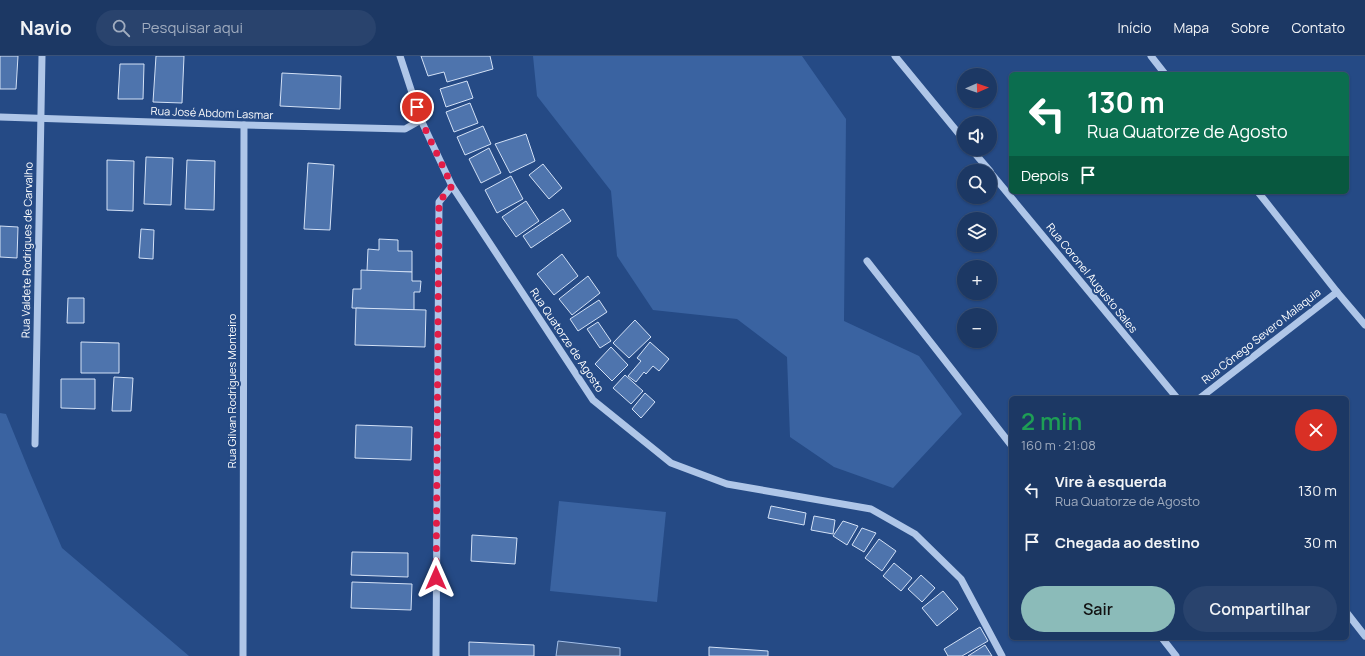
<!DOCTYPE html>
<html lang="pt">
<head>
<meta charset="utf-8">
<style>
  :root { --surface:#1c3864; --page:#29436d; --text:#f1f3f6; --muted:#a0acbf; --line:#3a5278; --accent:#8bbbb9 }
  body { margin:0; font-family:Manrope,sans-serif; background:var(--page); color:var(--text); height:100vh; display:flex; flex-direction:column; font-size:15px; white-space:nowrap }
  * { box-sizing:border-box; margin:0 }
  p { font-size:13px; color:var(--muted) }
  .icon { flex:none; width:22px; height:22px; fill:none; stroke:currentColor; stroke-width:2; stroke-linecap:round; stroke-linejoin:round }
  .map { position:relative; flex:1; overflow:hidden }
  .side { position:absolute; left:1009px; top:340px; width:340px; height:244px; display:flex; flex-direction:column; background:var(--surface); border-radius:6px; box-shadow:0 1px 3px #0004,0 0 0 1px var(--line) }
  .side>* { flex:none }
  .guide { position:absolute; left:1009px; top:16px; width:340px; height:122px; border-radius:6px; box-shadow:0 1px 3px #0004,0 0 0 1px var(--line); background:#0b6e4f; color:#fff; overflow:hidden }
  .needle { width:26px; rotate:88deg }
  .controls { position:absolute; left:957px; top:12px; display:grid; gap:8px }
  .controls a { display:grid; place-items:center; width:40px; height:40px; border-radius:50%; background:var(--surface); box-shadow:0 1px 3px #0004,0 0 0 1px var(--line); font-size:20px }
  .pin { position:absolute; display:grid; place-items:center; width:34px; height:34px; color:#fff; margin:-17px; border:2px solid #fff; border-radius:50%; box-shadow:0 1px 4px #0007 }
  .me { position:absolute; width:44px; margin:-22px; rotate:0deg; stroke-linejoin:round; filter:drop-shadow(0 0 3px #0008) }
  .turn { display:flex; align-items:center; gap:14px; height:84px; padding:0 12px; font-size:18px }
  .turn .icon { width:52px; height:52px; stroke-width:2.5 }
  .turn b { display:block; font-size:28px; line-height:34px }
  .then { display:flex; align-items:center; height:38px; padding:0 12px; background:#0003; gap:8px; font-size:15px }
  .round { display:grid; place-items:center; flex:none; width:42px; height:42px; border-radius:21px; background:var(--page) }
  .overview { display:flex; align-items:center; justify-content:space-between; height:68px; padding:0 12px }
  h1 { font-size:24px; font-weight:600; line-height:30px; color:#1e9e55 }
  .cta { display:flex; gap:8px; margin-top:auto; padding:8px 12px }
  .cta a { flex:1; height:46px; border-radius:24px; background:var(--accent); color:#111; font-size:16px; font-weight:600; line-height:46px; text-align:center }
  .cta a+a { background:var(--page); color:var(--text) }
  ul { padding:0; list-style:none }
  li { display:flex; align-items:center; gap:12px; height:52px; padding:0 12px }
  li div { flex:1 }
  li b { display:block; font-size:15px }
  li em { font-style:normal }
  header { display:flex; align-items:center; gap:24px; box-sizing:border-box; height:56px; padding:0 20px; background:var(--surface); border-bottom:1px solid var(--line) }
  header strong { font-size:19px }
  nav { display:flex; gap:22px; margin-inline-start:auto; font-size:14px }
  .search { width:280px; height:36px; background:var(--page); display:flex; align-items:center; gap:10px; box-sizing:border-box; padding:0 14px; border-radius:22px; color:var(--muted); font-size:15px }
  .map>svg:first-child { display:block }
</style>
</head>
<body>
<header>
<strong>Navio</strong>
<div class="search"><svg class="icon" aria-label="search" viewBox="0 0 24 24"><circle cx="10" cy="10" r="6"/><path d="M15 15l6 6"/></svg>Pesquisar aqui</div>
<nav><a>Início</a><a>Mapa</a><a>Sobre</a><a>Contato</a></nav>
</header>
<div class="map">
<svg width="1365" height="600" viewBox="0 0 1365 600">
  <rect width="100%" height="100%" fill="#254a85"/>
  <!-- green -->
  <g fill="#3a63a1">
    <polygon points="533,0 802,0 846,63 844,265 919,300 962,358 893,432 834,411 790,381 787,301 737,263 653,254 617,200 611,135 537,40"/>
    <polygon points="0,357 6,358 30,417 62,492 189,600 0,600"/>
    <polygon points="559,445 666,456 657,546 550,535"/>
  </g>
  <!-- water -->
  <polygon fill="#445f89" stroke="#a4c0e9" points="558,585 620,592 620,600 556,600"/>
  <!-- building -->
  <g fill="#4e74ad" stroke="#d3e1f6">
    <polygon points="0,0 18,0 16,33 0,33"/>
    <polygon points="156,0 184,0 182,47 153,46"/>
    <polygon points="421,0 490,0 493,13 447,26 444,16 428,20"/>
    <polygon points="120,8 144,8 143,43 118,43"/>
    <polygon points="282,17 341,20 340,53 280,50"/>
    <polygon points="467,25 473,42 446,51 440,33"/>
    <polygon points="470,47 478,67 454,76 446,56"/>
    <polygon points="483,70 491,88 465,99 457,81"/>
    <polygon points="526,78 535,105 510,117 495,88"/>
    <polygon points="489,92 501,117 481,127 469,103"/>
    <polygon points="146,101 173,102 171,149 144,148"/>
    <polygon points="107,104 134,105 133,155 107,154"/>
    <polygon points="187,104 215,105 214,154 185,153"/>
    <polygon points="308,107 334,109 330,174 304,173"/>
    <polygon points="543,108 562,132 549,143 529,119"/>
    <polygon points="511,120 523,143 497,157 485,134"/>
    <polygon points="526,145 539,165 516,181 502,161"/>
    <polygon points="563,153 571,165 531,192 523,180"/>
    <polygon points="0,170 18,171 17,202 0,201"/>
    <polygon points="141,173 154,174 153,203 139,202"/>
    <polygon points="379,183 398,184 398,195 412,195 412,216 367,215 368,193 379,194"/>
    <polygon points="562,198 578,220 554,239 537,218"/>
    <polygon points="361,214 412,216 412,225 421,225 420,236 414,236 414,254 352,252 353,233 361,233"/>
    <polygon points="588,220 600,237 572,259 559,243"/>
    <polygon points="68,242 84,242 84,267 67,267"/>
    <polygon points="599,244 607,256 578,275 570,263"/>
    <polygon points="356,252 426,254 425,291 355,289"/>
    <polygon points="635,264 651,281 629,302 613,287"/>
    <polygon points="598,266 611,285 600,292 587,273"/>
    <polygon points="81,286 119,287 119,317 81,317"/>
    <polygon points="650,286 669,303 659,315 653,310 646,318 644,316 636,326 628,320 641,305 637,302"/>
    <polygon points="611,291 628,309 612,325 595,308"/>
    <polygon points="625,319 643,335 631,348 613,332"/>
    <polygon points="114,321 133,322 131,355 112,355"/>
    <polygon points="61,323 95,323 95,353 61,352"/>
    <polygon points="645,337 655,346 641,362 632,353"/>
    <polygon points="356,369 412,371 411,404 355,402"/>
    <polygon points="771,450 806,457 804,469 768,462"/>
    <polygon points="814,460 835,464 833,478 811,474"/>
    <polygon points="843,465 858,470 847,489 833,480"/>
    <polygon points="862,472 876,477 864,496 852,489"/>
    <polygon points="472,479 517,482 515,508 471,505"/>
    <polygon points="879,483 896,495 882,515 865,502"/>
    <polygon points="352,496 408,497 408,521 351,519"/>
    <polygon points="894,507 912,522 901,535 883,520"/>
    <polygon points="921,519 935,532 922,546 908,533"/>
    <polygon points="352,526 412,528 411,554 351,552"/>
    <polygon points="943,535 958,553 937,570 922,552"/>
    <polygon points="980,571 988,585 962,600 948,600 944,593"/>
    <polygon points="469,586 534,589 534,600 469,600"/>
    <polygon points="985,589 992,600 968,600"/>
    <polygon points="709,591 768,595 768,600 709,600"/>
  </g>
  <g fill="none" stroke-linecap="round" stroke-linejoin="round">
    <!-- minor -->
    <g stroke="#afc6e8" stroke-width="7">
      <polyline points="400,0 421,64 452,130 593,344 671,407 727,428 871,453 915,478 961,523 1002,600"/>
      <polyline points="895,0 964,84"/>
      <polyline points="1151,0 1165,18"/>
      <polyline points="0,61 244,69 405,73 421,64"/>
      <polyline points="971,93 990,115"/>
      <polyline points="990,116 1177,342"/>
      <polyline points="1258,136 1337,236 1365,269"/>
      <polyline points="867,205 1011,389"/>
      <polyline points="1200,342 1337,236"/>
      <polyline points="35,388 42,0"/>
      <polyline points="1347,557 1365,580"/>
      <polyline points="1162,582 1176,600"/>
      <polyline points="243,600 244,69"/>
      <polyline points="436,600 439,146 452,130"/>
    </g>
  </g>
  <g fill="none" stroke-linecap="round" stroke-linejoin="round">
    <!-- route -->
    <polyline stroke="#e11d48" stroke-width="7" stroke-dasharray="0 12.6" points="417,51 421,64 452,130 439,146 436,522"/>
  </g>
  <g text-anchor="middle" stroke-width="4" stroke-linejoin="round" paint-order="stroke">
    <!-- street labels -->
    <g font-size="11" fill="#fff" stroke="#254a85">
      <text transform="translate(212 57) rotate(2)" y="4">Rua José Abdom Lasmar</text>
      <text transform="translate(27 194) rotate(-89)" y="4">Rua Valdete Rodrigues de Carvalho</text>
      <text transform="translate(1092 222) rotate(51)" y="4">Rua Coronel Augusto Sales</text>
      <text transform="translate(1261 280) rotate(-38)" y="4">Rua Cônego Severo Malaquia</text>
      <text transform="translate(567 284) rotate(56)" y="4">Rua Quatorze de Agosto</text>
      <text transform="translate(232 335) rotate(-90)" y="4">Rua Gilvan Rodrigues Monteiro</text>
    </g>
  </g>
</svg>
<div class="controls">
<a><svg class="needle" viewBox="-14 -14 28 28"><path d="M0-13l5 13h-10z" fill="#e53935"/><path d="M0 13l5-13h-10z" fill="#a0acbf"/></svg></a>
<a><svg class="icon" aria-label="sound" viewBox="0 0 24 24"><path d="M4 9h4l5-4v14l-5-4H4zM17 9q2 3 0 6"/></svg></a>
<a><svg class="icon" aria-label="search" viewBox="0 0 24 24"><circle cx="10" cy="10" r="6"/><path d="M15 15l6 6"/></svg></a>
<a><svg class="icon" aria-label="layers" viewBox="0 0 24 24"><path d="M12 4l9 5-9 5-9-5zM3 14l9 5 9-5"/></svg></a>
<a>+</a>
<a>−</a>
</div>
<div class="pin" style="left:417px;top:51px;background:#d93025"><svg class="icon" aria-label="arrive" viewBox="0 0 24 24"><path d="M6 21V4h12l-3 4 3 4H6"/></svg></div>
<svg class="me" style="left:436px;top:522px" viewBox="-20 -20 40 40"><path d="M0-17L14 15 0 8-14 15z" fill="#e11d48" stroke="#fff" stroke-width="4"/></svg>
<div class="guide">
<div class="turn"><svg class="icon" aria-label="left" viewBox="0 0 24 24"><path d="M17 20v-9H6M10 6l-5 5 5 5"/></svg><div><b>130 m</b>Rua Quatorze de Agosto</div></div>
<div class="then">Depois<svg class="icon" aria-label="arrive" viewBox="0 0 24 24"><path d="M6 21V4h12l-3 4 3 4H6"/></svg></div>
</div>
<section class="side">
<div class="overview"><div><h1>2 min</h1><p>160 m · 21:08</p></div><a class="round" style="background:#d93025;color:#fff"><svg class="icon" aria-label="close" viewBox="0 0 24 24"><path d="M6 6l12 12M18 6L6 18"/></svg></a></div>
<ul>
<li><svg class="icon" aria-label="left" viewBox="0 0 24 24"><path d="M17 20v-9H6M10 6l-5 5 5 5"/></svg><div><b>Vire à esquerda</b><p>Rua Quatorze de Agosto</p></div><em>130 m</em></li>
<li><svg class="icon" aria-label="arrive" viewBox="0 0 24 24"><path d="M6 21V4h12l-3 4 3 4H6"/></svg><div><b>Chegada ao destino</b></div><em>30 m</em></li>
</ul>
<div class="cta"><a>Sair</a><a>Compartilhar</a></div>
</section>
</div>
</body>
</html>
